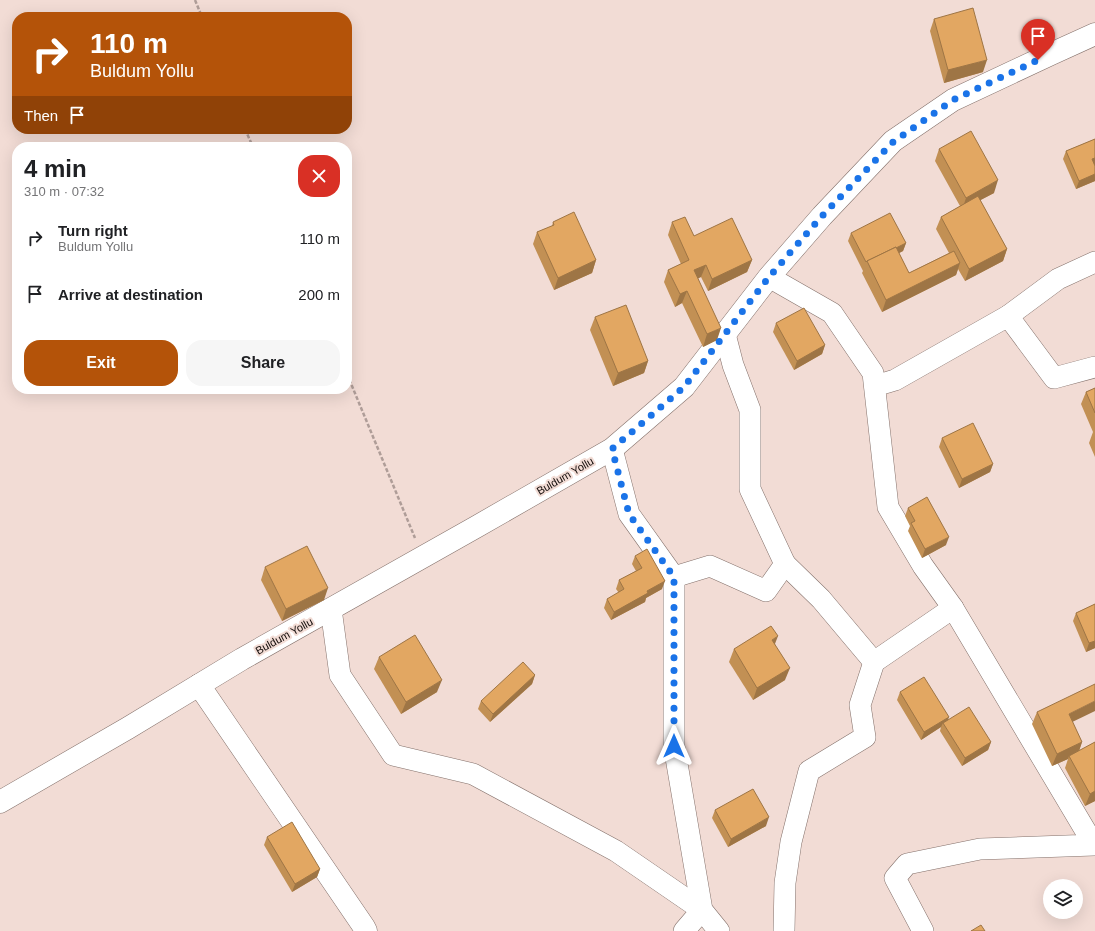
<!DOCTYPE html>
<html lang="en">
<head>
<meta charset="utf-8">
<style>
  :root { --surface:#fff; --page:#f6f6f6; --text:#202124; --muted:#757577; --accent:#b45309 }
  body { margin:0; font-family:Helvetica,sans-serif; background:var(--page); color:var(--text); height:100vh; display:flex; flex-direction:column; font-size:15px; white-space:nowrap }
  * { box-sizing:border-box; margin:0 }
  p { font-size:13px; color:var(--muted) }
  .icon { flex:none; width:22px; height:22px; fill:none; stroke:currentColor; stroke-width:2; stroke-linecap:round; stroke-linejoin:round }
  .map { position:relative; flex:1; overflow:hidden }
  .details { position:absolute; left:12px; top:142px; width:340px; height:252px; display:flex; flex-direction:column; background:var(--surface); border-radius:16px; box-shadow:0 4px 16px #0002 }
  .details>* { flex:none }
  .top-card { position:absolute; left:12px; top:12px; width:340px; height:122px; border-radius:16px; box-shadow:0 4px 16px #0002; background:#b45309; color:#fff; overflow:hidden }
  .controls { position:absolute; left:1043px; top:879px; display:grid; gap:8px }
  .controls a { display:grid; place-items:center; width:40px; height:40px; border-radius:50%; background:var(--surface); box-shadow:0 4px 16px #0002; font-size:20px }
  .pin { position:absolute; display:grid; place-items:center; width:34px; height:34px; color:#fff; margin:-41px -17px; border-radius:50% 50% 50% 0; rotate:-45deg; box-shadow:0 0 4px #0007 }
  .pin .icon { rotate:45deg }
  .me { position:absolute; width:44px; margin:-22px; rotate:0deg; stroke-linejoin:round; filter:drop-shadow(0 0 3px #0008) }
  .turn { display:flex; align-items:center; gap:14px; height:84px; padding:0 12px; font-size:18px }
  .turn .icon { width:52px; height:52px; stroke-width:2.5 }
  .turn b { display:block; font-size:28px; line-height:34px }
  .then { display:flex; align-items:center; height:38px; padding:0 12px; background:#0003; gap:8px; font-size:15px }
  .round { display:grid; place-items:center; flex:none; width:42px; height:42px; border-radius:16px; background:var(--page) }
  .headline { display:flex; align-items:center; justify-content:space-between; height:68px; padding:0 12px }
  h1 { font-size:24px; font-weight:700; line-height:30px }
  .action { display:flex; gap:8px; margin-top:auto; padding:8px 12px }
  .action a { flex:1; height:46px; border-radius:16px; background:var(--accent); color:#fff; font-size:16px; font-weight:700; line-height:46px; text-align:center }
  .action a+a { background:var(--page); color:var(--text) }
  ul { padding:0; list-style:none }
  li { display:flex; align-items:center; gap:12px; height:56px; padding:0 12px }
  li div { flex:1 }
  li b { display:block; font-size:15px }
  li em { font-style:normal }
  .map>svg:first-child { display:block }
</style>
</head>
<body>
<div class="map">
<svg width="1095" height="931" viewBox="0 0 1095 931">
  <rect width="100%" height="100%" fill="#f2dcd5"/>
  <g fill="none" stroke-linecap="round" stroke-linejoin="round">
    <defs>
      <g id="minor">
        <polyline points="769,277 832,313 873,373 888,507 923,566 953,608 1094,845 980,849 907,864 895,878 923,931"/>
        <polyline points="1008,316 1058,279 1095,262"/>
        <polyline points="875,386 895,380 1008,316 1054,378 1095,367"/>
        <polyline points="612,449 629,514 674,577 674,746 702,910 719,931"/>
        <polyline points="785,564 821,599 874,662 953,608"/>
        <polyline points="674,577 710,566 766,591 785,564 750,489 750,410 733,365 725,334"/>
        <polyline points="331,609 340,675 393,755 473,774 616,851 702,910 684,931"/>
        <polyline points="784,931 785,883 791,842 809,771 865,737 860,705 874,662"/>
      </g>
      <g id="tertiary">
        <polyline points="199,685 364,927 366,931"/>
        <polyline points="0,802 128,728 242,659 476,527 612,449 684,387 769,277 822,216 893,141 953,100 1051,54 1095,34"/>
      </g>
    </defs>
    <!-- minor casing -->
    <use href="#minor" stroke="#84716b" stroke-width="22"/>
    <!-- tertiary casing -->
    <use href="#tertiary" stroke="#84716b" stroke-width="23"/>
    <!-- path -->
    <g stroke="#af9d98" stroke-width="2.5" stroke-dasharray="4 2" stroke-linecap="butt">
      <polyline points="195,0 202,17"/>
      <polyline points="245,129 253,147"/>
      <polyline points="347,374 415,538"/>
    </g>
    <!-- minor -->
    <use href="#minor" stroke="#fff" stroke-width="21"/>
    <!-- tertiary -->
    <use href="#tertiary" stroke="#fff" stroke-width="22"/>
  </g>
  <!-- wall -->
  <g fill="#c29054">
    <polygon points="934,19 983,72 944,83 930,31"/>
    <polygon points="1095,139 1095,181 1076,189 1063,159 1066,151"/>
    <polygon points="939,149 994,193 980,200 1007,249 1003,261 965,281 958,269 956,275 882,312 862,273 863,271 848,241 851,233 906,243 903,251 899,253 909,273 949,253 936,229 941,217 960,206 935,161"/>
    <polygon points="553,222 596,260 592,273 554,290 533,244 537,232 552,226"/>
    <polygon points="672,222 694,236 752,260 747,272 708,291 701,277 698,278 717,340 703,347 682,303 675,307 664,282 668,270 681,264 668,235"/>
    <polygon points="595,317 648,361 644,373 613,386 590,330"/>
    <polygon points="776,323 825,345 822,354 794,370 773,332"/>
    <polygon points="1095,388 1095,457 1089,443 1093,432 1081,404 1086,392"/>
    <polygon points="942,438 993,464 990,472 959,488 939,447"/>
    <polygon points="908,508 946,545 922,558 908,531 910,526 905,516"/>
    <polygon points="635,556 662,589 646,598 645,602 611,620 604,608 607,599 619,593 616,589 619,580 636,571 632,564"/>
    <polygon points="265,567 324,600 282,621 261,580"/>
    <polygon points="1095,604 1095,648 1086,652 1073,621 1076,613"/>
    <polygon points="775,644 785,680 753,700 729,662 734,649"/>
    <polygon points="379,657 437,692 401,714 374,669"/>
    <polygon points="535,675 532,684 490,722 478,709 481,701"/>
    <polygon points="900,692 949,717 947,720 991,742 988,750 962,766 940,731 941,727 921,740 897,700"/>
    <polygon points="1037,712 1072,722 1082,742 1079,751 1095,742 1095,801 1085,806 1065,768 1068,759 1052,766 1032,724"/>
    <polygon points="715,810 766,826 728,847 712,818"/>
    <polygon points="267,837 320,869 317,877 292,892 264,845"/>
  </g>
  <!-- shaded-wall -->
  <g fill="#9e7545">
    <polygon points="987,60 983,72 944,83 948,70"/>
    <polygon points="1095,158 1095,165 1089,167 1092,159"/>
    <polygon points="1095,174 1095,181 1076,189 1079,181"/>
    <polygon points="998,180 994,193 962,210 966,198"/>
    <polygon points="906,243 903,251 870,268 868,263"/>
    <polygon points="1007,249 1003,261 965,281 969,269"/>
    <polygon points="596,260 592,273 554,290 558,278"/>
    <polygon points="752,260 747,272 708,291 712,279"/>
    <polygon points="960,263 956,275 882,312 886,300"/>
    <polygon points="706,265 701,277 690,282 694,270"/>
    <polygon points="687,291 682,303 675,307 680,294"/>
    <polygon points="721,328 717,340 703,347 707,334"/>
    <polygon points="825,345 822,354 794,370 797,361"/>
    <polygon points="648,361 644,373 613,386 618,373"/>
    <polygon points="993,464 990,472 959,488 962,479"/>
    <polygon points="949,537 946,545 922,558 925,549"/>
    <polygon points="665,581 662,589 646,598 645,602 611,620 614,612 647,591"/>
    <polygon points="328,588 324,600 282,621 286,609"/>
    <polygon points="778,636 773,649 772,640"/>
    <polygon points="1095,641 1095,648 1086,652 1089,643"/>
    <polygon points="790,668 785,680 753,700 757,688"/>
    <polygon points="535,675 532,684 490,722 493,714"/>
    <polygon points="442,680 437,692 401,714 406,702"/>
    <polygon points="1095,701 1095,711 1064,726 1069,714"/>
    <polygon points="949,717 946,725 943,723 941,727 921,740 924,732"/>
    <polygon points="991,742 988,750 962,766 965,758"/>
    <polygon points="1082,742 1078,754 1069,756 1068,759 1052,766 1057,754"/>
    <polygon points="1095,791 1095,801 1085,806 1090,794"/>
    <polygon points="769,817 766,826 728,847 731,839"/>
    <polygon points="320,869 317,877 292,892 295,884"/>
  </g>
  <!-- building -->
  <g fill="#e2a762" stroke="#9e7545">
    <polygon points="973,8 987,60 948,70 934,19"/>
    <polygon points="971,131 998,180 966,198 939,149"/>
    <polygon points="1095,139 1095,158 1092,159 1095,166 1095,174 1079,181 1066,151"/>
    <polygon points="978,196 1007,249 969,269 941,217"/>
    <polygon points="574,212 596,260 558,278 537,232 554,225 553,222"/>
    <polygon points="890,213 906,243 896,248 896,247 867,261 866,262 851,233"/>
    <polygon points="685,217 694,236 732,218 752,260 712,279 706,265 694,270 721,328 707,334 687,291 680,294 668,270 689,260 672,222"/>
    <polygon points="896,247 909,273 954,251 960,263 886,300 867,261"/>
    <polygon points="626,305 648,361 618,373 595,317"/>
    <polygon points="804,308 825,345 797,361 776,323"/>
    <polygon points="1095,388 1095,413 1086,392"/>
    <polygon points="973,423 993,464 962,479 942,438"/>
    <polygon points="927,497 949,537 925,549 911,523 915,521 908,508"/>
    <polygon points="307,546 328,588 286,609 265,567"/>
    <polygon points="647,549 665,581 647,591 648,593 614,612 607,599 624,589 619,580 642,568 635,556"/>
    <polygon points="1095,604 1095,641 1089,643 1076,613"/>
    <polygon points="771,626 778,636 772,640 790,668 757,688 734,649"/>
    <polygon points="415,635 442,680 406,702 379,657"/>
    <polygon points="523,662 535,675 493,714 481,701"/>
    <polygon points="924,677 949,717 924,732 900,692"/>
    <polygon points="1095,684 1095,701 1069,714 1082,742 1057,754 1037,712"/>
    <polygon points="969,707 991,742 965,758 943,723"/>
    <polygon points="1095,742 1095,791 1090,794 1069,756"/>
    <polygon points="753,789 769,817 731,839 715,810"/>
    <polygon points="292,822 320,869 295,884 267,837"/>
    <polygon points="981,925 985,931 971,931"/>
  </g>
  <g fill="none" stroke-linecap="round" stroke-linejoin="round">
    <!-- route -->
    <polyline stroke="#1a73e8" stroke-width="7" stroke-dasharray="0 12.6" points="674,746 674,577 629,514 612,449 684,387 769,277 822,216 893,142 953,100 1038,60"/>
  </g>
  <g text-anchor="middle" stroke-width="4" stroke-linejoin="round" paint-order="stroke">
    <!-- street labels -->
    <g font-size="11" fill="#130c0a" stroke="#f2dcd5">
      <text transform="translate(565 476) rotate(-30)" y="4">Buldum Yollu</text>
      <text transform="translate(284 636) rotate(-29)" y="4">Buldum Yollu</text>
    </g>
  </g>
</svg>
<div class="controls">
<a><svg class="icon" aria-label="layers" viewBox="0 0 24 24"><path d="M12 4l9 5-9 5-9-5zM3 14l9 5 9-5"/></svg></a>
</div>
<div class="pin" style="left:1038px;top:60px;background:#d93025"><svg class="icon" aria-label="arrive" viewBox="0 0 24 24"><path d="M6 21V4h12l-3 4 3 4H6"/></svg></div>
<svg class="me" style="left:674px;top:746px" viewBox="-20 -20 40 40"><path d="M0-17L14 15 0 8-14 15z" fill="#1a73e8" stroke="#fff" stroke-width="4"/></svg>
<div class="top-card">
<div class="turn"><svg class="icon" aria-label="right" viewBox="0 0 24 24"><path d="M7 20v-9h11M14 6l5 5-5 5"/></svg><div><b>110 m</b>Buldum Yollu</div></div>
<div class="then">Then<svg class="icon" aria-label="arrive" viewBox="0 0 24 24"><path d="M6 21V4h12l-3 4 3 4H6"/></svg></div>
</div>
<section class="details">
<div class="headline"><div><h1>4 min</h1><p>310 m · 07:32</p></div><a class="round" style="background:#d93025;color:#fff"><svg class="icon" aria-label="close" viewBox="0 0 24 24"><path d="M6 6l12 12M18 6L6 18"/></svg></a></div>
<ul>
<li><svg class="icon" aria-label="right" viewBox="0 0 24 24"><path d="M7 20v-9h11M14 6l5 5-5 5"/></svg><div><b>Turn right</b><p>Buldum Yollu</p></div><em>110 m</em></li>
<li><svg class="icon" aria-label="arrive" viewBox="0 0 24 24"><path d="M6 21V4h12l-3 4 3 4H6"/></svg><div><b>Arrive at destination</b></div><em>200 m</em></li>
</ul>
<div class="action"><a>Exit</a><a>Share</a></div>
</section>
</div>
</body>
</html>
